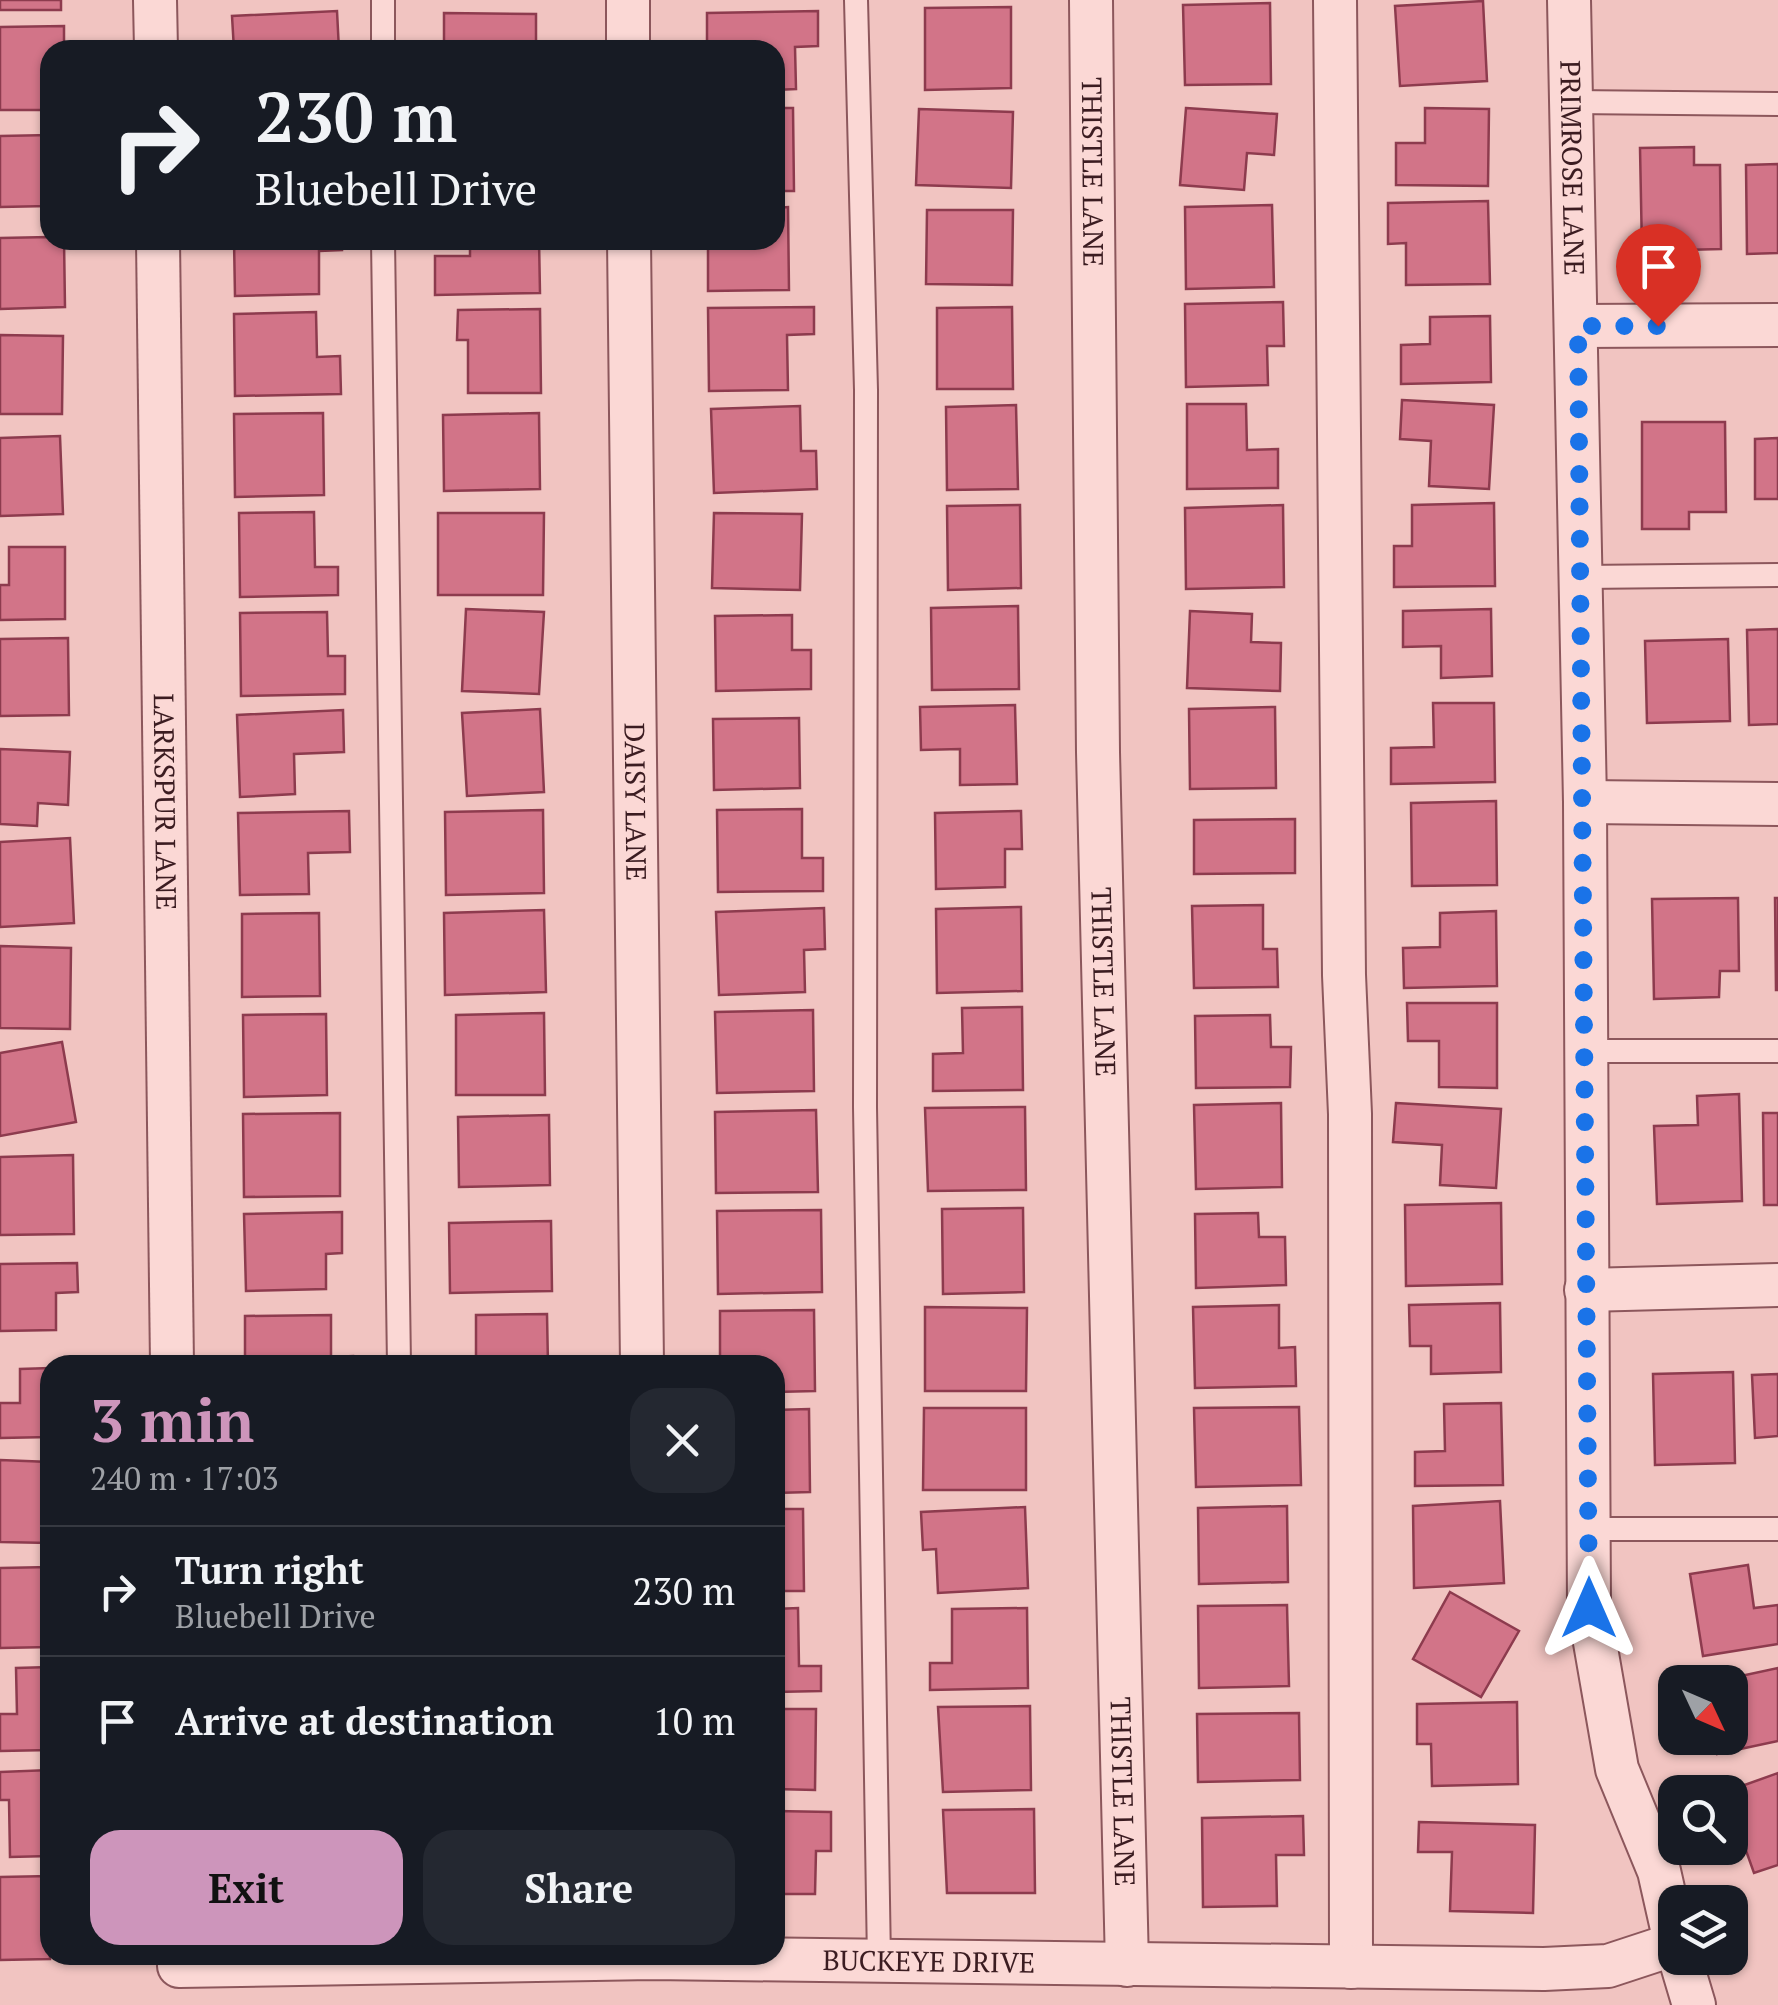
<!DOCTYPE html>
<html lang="en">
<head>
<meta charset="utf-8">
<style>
  :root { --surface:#171b24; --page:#242831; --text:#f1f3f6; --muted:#9ea1a6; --line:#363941; --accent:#cd95bb }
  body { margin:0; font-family:"PT Serif",serif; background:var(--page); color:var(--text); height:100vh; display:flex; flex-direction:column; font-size:38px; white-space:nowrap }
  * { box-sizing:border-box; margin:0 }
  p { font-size:32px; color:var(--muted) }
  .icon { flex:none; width:55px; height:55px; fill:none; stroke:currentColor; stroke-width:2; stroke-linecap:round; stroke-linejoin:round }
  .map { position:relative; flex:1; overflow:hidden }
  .panel { position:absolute; left:40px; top:1355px; width:745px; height:610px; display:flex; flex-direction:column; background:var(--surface); border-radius:30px; box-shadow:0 2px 8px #0004 }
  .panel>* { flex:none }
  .top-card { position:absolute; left:40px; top:40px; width:745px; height:210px; border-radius:30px; box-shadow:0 2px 8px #0004; background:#171b24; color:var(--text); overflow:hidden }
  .needle { width:65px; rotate:134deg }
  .fabs { position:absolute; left:1658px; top:1665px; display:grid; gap:20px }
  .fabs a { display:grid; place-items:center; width:90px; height:90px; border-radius:20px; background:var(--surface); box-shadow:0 2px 8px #0004; font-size:50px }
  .pin { position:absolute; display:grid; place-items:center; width:85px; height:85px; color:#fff; margin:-102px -42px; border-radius:50% 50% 50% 0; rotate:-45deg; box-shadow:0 0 10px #0007 }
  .pin .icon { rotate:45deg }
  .me { position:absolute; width:110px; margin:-55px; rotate:0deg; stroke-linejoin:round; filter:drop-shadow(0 0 8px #0008) }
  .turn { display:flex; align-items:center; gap:35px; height:210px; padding:0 50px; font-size:45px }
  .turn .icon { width:130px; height:130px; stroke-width:2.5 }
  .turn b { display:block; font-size:70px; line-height:85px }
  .round { display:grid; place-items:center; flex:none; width:105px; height:105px; border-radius:30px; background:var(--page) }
  .summary { display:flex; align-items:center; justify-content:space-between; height:170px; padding:0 50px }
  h1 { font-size:60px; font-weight:600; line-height:75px; color:var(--accent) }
  .action { display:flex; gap:20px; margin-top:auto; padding:20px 50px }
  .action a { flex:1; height:115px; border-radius:30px; background:var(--accent); color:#111; font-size:40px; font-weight:600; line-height:115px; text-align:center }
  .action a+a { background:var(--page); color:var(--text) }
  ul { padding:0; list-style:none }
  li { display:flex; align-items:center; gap:30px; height:130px; padding:0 50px; border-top:2px solid var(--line) }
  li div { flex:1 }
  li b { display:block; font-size:38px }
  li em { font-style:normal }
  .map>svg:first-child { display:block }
</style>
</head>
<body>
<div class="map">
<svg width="1778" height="2005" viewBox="0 0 1778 2005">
  <rect width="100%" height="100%" fill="#f1c4c1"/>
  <!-- building -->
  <g fill="#d27488" stroke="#8d3b4e" stroke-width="2.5">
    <rect x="0" y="0" width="61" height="10"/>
    <polygon points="1483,1 1487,81 1400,86 1395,6"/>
    <polygon points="1270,3 1271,84 1185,85 1183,5"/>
    <polygon points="1011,7 1011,88 925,90 925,8"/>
    <polygon points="337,11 339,50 234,50 232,16"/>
    <polygon points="818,11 818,46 795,47 796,89 775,90 775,50 707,50 707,13"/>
    <polygon points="444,13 536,14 536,50 444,50"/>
    <polygon points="64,26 64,50 50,50 50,110 0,110 0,27"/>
    <polygon points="775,108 793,108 794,191 775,191"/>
    <polygon points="1186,108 1277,114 1274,155 1247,153 1244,190 1180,185"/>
    <polygon points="1425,108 1489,109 1488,186 1396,185 1396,143 1425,143"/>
    <polygon points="919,109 1013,112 1011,188 916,185"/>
    <polygon points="50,135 48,206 0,207 0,136"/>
    <polygon points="1694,147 1694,165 1720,165 1721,249 1642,251 1640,148"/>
    <polygon points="1778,164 1778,253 1747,254 1746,165"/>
    <polygon points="1488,201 1490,284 1406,285 1406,243 1388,244 1388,203"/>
    <polygon points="1272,205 1274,287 1186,289 1185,207"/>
    <polygon points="788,207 789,290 708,291 708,240 775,240 775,208"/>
    <polygon points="927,210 1013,210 1012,285 926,284"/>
    <polygon points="50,237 64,240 65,307 0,309 0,238"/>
    <polygon points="234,240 342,240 342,250 319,251 319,294 235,296"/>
    <polygon points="470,240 539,240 540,293 435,295 435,256 470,256"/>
    <polygon points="1283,302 1284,346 1267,346 1268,385 1186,387 1185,304"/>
    <polygon points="814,307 814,334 787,335 788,390 709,391 708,308"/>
    <polygon points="1012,307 1013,389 937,389 937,308"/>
    <polygon points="540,309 541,393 468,393 468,340 457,340 458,310"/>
    <polygon points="316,312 317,357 340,356 341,394 235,396 234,314"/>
    <polygon points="1490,316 1491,382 1401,384 1401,345 1430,344 1430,317"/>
    <polygon points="0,335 63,336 62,414 0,414"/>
    <polygon points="1402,400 1494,405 1489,489 1429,486 1431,441 1400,439"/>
    <polygon points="1187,404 1246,404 1247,450 1278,449 1278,488 1187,489"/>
    <polygon points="1016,405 1018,489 947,490 946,407"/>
    <polygon points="800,406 801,451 816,451 817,489 714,493 711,409"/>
    <polygon points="323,413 324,495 235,497 234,414"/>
    <polygon points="539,413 540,489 444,491 443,415"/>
    <polygon points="1642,422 1725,422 1726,512 1689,512 1689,529 1642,529"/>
    <polygon points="60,436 63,514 0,516 0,438"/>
    <polygon points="1778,438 1778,499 1755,499 1755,439"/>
    <polygon points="1494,503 1495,586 1394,587 1394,546 1412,546 1412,505"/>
    <polygon points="1020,505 1021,588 948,590 947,506"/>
    <polygon points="1283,505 1284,587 1186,589 1185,508"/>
    <polygon points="314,512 315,567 338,567 338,595 240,597 239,513"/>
    <polygon points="438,513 544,513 543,595 438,595"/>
    <polygon points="714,513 802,514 800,590 712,588"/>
    <polygon points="9,547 65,547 65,619 0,620 0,585 9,585"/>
    <polygon points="1018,606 1019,689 932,690 931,608"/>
    <polygon points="466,609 544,612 539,694 462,691"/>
    <polygon points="1491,609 1492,676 1441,678 1441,646 1403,647 1403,611"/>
    <polygon points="1190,611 1252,614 1251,642 1281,643 1280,691 1187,688"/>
    <polygon points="327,612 328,656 345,656 345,694 241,696 240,613"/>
    <polygon points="792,615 792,650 811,650 811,689 716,691 715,616"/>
    <polygon points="1778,629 1778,724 1749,725 1747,630"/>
    <polygon points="68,638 69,715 0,716 0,639"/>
    <polygon points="1728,639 1730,721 1647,723 1645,641"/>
    <polygon points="1433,703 1494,703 1495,782 1391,784 1391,748 1434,747"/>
    <polygon points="1015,705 1017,784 960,785 960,749 921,750 920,707"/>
    <polygon points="1275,707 1276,788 1190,789 1189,709"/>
    <polygon points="540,709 544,792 467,796 462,713"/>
    <polygon points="343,710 344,752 294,754 295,794 240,797 237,715"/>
    <polygon points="799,718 800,788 714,790 713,719"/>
    <polygon points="0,749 70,752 68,805 38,803 37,826 0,824"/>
    <polygon points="1496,801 1497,885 1412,886 1411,803"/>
    <polygon points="802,809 802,858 823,858 823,891 718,892 717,810"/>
    <polygon points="543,810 544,893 446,895 445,812"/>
    <polygon points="349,811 350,852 308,853 309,894 240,895 238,813"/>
    <polygon points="1021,811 1022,849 1005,849 1005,887 936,889 935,813"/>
    <polygon points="1295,819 1295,873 1194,874 1194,820"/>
    <polygon points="70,838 74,923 0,927 0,842"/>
    <polygon points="1738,898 1739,971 1720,971 1719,997 1654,999 1652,899"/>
    <polygon points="1775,898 1778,898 1778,990 1776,990"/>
    <polygon points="1263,905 1263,949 1277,949 1278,987 1194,988 1192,906"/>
    <polygon points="1021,907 1022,991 937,993 936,909"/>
    <polygon points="824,908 825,949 804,950 805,992 719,995 716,912"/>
    <polygon points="544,910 546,992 445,995 444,913"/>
    <polygon points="1496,911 1497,986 1404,988 1403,948 1440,947 1440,913"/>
    <polygon points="319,913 320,996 242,997 242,914"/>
    <polygon points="0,946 71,948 70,1029 0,1028"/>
    <polygon points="1407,1003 1497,1003 1497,1088 1439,1087 1439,1041 1408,1041"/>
    <polygon points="1022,1007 1023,1090 933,1091 933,1054 963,1053 962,1008"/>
    <polygon points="813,1010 814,1091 717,1093 715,1012"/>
    <polygon points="544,1013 545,1095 456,1095 456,1015"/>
    <polygon points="326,1014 327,1095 244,1097 243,1015"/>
    <polygon points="1270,1015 1271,1047 1291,1047 1290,1087 1196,1088 1195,1016"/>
    <polygon points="62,1042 76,1122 0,1136 0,1053"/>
    <polygon points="1739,1094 1742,1201 1657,1204 1654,1126 1698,1125 1697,1096"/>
    <polygon points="1281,1103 1282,1187 1196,1189 1194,1105"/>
    <polygon points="1396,1103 1501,1109 1496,1188 1440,1185 1442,1145 1393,1142"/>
    <polygon points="1025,1107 1026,1190 928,1191 925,1108"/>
    <polygon points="816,1110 818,1192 716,1193 715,1112"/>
    <polygon points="340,1113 340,1196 244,1197 243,1114"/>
    <polygon points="1763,1113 1778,1113 1778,1205 1764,1205"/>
    <polygon points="549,1115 550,1185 459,1187 458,1117"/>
    <polygon points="73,1155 74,1234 0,1235 0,1157"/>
    <polygon points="1501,1203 1502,1284 1406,1286 1405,1205"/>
    <polygon points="1023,1208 1024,1292 943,1294 942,1209"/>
    <polygon points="821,1210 822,1292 718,1294 717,1211"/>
    <polygon points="342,1212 342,1253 326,1254 326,1289 246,1291 244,1214"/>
    <polygon points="1258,1213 1259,1237 1285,1237 1286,1285 1196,1288 1195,1214"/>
    <polygon points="551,1221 552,1291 450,1293 449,1223"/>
    <polygon points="77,1263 78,1292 56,1293 56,1330 0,1331 0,1264"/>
    <polygon points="1500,1303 1501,1372 1431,1374 1431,1346 1410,1346 1409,1305"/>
    <polygon points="1279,1305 1279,1348 1295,1347 1296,1386 1195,1388 1193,1307"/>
    <polygon points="925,1307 1027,1308 1026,1391 925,1391"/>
    <polygon points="814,1310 815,1391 775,1392 775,1365 720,1365 720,1311"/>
    <polygon points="547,1314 548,1365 476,1365 476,1315"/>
    <polygon points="331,1315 331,1357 353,1356 353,1365 245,1365 245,1316"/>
    <polygon points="50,1368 50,1437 0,1438 0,1403 20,1403 20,1369"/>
    <polygon points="1733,1372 1735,1463 1655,1465 1653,1374"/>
    <polygon points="1778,1374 1778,1436 1755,1438 1752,1375"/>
    <polygon points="1501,1403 1503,1485 1415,1486 1415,1452 1445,1451 1444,1404"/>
    <polygon points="1299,1407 1301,1485 1196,1487 1194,1408"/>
    <polygon points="924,1408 1026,1408 1026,1490 923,1490"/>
    <polygon points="809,1409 810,1492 775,1493 775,1410"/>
    <polygon points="0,1460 50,1462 50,1543 0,1542"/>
    <polygon points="1500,1501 1504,1583 1414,1588 1413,1506"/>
    <polygon points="1287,1506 1288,1582 1199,1584 1198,1508"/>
    <polygon points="1025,1507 1028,1588 938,1593 936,1549 923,1550 921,1512"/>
    <polygon points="775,1509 803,1509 804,1591 775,1591"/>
    <polygon points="1748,1565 1754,1608 1778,1605 1778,1644 1703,1656 1690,1574"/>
    <polygon points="50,1567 50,1647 0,1648 0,1568"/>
    <polygon points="1450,1592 1519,1631 1481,1697 1413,1659"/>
    <polygon points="1287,1605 1289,1686 1199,1688 1198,1606"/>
    <polygon points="798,1608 799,1666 821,1666 821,1691 775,1692 775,1609"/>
    <polygon points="1027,1608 1028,1688 930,1690 930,1663 952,1663 952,1609"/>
    <polygon points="50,1667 50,1750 0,1751 0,1714 17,1714 16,1668"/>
    <polygon points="1778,1668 1778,1741 1717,1754 1714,1738 1730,1738 1730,1682 1713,1682"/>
    <polygon points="1517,1702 1518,1784 1432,1786 1431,1744 1417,1744 1417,1704"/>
    <polygon points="1030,1706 1031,1790 943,1792 938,1707"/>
    <polygon points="775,1709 816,1709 815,1790 775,1789"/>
    <polygon points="1299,1713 1300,1780 1198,1782 1197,1714"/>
    <polygon points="50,1770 50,1856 10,1857 9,1800 0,1800 0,1772"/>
    <polygon points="1778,1773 1778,1865 1754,1873 1730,1806 1730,1792 1725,1792"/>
    <polygon points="1034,1809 1035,1893 947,1893 943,1810"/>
    <polygon points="775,1811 831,1812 831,1851 816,1851 815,1894 775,1894"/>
    <polygon points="1303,1816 1304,1855 1276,1855 1277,1906 1203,1907 1202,1818"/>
    <polygon points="1419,1822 1535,1825 1533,1913 1450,1911 1452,1852 1418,1852"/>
    <polygon points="50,1876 50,1959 0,1960 0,1877"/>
  </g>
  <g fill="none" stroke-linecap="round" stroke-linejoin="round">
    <defs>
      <g id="service">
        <polyline points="856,0 866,390 865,1107 879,1961"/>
        <polyline points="383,50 383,0"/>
        <polyline points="1572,102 1778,104"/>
        <polyline points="383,240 399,1365"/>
        <polyline points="1582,577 1778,575"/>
        <polyline points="1585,1051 1778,1051"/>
        <polyline points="1588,1529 1778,1529"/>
      </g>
      <g id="minor">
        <polyline points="155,0 156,50"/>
        <polyline points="628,0 628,50"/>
        <path id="s1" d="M1091,0L1098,752L1127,1965"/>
        <polyline points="1335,0 1344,975 1350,1114 1351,1967"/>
        <path id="s2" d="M1569,0L1585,802L1589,1608L1617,1769L1659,1871L1675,1942"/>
        <path id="s3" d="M158,240L172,1365"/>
        <path id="s4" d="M629,240L642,1365"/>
        <polyline points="1578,326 1778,325"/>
        <polyline points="1585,802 1778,804"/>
        <polyline points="1586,1290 1778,1285"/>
        <polyline points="1680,1958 1694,2005"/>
        <path id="s5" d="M179,1966L652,1958L1544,1969L1608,1966L1675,1944"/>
      </g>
    </defs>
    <!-- service casing -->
    <use href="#service" stroke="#8c575c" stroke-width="26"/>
    <!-- minor casing -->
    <use href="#minor" stroke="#8c575c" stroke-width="46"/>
    <!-- service -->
    <use href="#service" stroke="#fbd8d5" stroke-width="22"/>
    <!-- minor -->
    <use href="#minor" stroke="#fbd8d5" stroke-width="42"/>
  </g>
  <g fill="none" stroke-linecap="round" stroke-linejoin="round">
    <!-- route -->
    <polyline stroke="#1a73e8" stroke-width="18" stroke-dasharray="0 32.4" points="1589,1608 1578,326 1658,326"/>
  </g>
  <g text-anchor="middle" stroke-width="9" stroke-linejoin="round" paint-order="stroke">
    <!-- street labels -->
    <g font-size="28" fill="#3b1c21" stroke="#f8d4d1">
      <text dy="10" stroke="none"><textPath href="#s2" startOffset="168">PRIMROSE LANE</textPath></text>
      <text dy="10" stroke="none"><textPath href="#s1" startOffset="172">THISTLE LANE</textPath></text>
      <text dy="10" stroke="none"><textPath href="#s3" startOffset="562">LARKSPUR LANE</textPath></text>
      <text dy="10" stroke="none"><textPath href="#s4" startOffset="562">DAISY LANE</textPath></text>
      <text dy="10" stroke="none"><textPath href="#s1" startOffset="982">THISTLE LANE</textPath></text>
      <text dy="10" stroke="none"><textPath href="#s1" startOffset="1792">THISTLE LANE</textPath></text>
      <text dy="10" stroke="none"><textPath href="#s5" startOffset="750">BUCKEYE DRIVE</textPath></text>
    </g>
  </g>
</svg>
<div class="fabs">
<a><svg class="needle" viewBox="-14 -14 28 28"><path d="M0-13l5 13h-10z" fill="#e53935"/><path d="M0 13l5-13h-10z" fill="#9ea1a6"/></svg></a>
<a><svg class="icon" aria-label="search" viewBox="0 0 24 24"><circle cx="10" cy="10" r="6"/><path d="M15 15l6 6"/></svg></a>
<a><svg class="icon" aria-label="layers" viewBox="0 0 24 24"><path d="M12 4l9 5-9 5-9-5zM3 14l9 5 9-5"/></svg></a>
</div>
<div class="pin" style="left:1658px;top:326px;background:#d93025"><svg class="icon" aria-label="arrive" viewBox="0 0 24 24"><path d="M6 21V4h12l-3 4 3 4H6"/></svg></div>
<svg class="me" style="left:1589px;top:1608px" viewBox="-20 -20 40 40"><path d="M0-17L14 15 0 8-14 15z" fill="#1a73e8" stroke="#fff" stroke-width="4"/></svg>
<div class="top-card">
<div class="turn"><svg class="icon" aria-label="right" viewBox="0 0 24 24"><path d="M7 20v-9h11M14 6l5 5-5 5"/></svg><div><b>230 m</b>Bluebell Drive</div></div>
</div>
<section class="panel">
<div class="summary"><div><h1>3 min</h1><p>240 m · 17:03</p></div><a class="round"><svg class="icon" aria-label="close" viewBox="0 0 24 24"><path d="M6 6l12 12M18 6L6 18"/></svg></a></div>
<ul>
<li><svg class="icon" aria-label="right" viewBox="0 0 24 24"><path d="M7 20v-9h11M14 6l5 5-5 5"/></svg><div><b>Turn right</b><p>Bluebell Drive</p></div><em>230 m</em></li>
<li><svg class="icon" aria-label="arrive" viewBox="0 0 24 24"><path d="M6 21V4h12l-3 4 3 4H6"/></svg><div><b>Arrive at destination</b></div><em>10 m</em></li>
</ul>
<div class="action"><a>Exit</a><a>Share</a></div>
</section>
</div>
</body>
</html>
